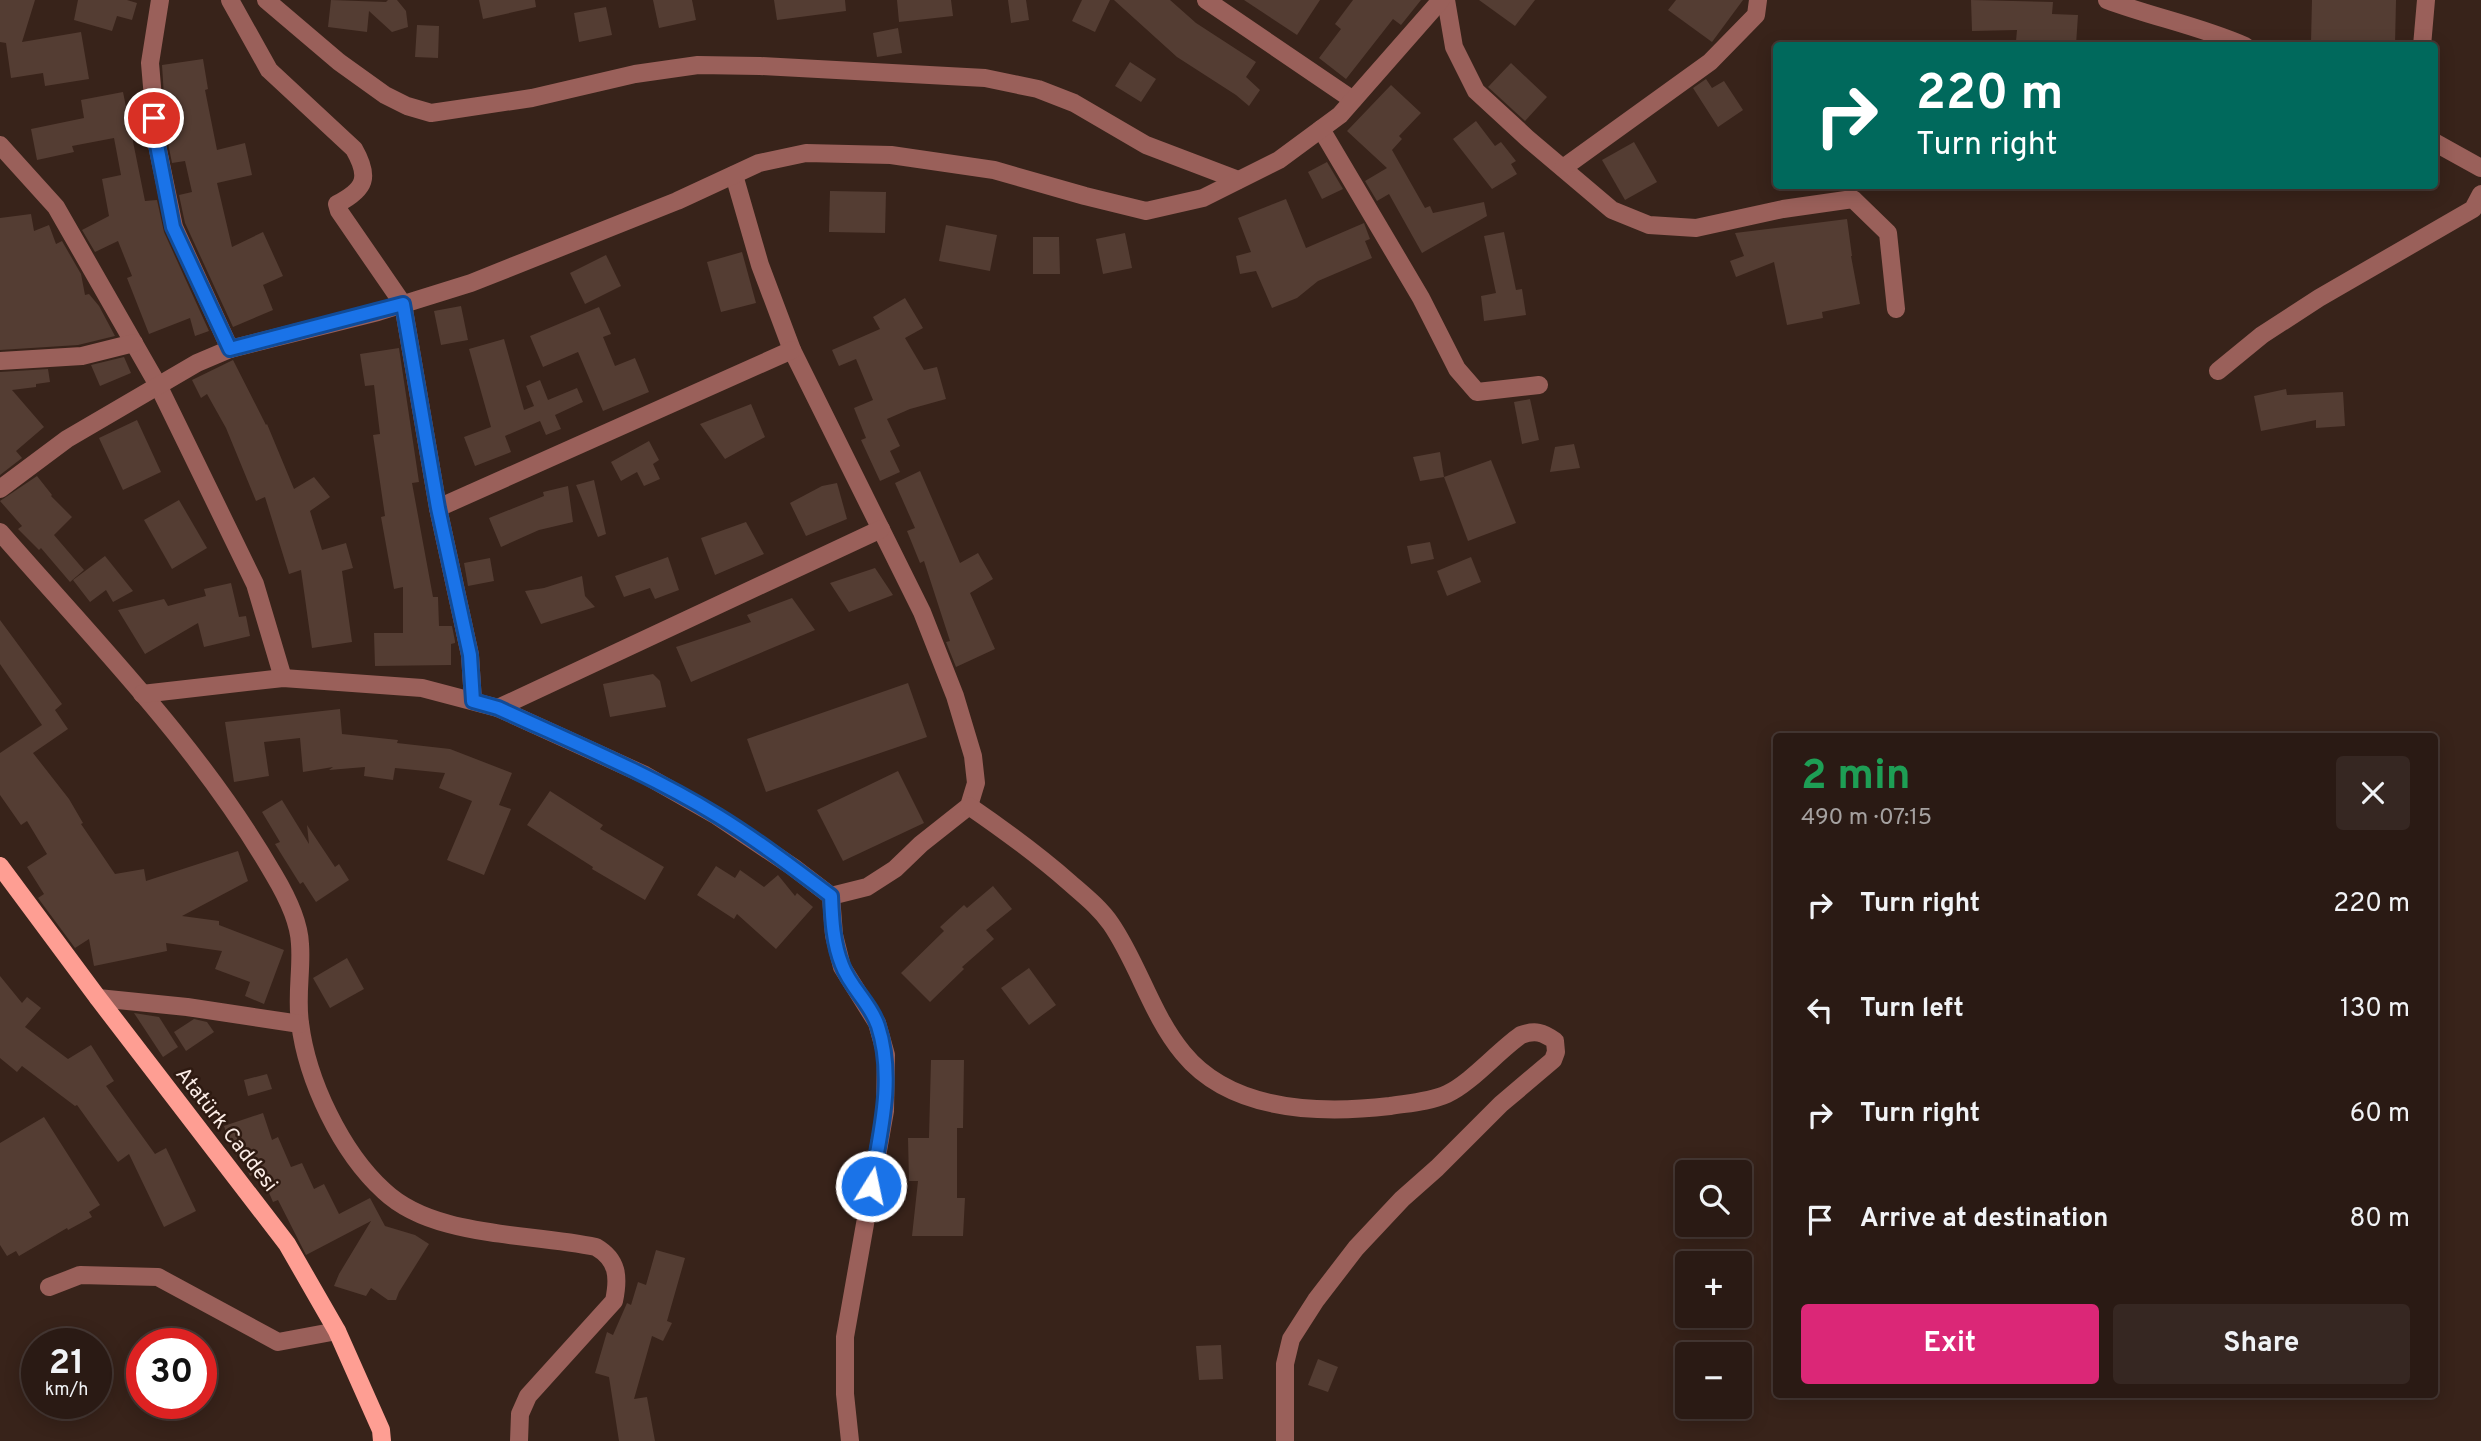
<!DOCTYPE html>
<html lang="en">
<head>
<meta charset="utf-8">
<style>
  :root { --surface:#2a1a14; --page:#362722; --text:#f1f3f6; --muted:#a5a1a0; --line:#463834; --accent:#db2777 }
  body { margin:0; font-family:Overpass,sans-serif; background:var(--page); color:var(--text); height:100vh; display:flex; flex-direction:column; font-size:26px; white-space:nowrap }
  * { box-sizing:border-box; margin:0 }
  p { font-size:23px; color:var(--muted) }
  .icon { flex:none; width:38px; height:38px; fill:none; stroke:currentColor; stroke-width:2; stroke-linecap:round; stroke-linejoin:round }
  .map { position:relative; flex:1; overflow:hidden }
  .side { position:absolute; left:1773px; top:733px; width:665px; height:665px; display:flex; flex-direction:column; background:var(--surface); border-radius:7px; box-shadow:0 4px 18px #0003,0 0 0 2px var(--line) }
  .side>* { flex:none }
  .guide { position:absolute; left:1773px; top:42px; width:665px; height:147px; border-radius:7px; box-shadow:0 4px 18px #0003,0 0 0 2px var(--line); background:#00695c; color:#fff; overflow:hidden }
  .tools { position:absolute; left:1675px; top:1160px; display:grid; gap:14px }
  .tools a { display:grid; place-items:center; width:77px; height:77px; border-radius:7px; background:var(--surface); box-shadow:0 4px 18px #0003,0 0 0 2px var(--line); font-size:35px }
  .speed { position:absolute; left:21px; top:1328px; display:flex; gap:14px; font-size:35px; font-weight:700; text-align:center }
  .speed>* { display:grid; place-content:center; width:91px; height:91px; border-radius:50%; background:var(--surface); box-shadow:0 4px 18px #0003,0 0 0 2px var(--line); line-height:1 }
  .speed small { font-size:18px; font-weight:400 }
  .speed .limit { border:10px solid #d22; background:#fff; color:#111 }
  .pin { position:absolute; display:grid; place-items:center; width:60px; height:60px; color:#fff; margin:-30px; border:4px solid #fff; border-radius:50%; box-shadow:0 2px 7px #0007 }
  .me { position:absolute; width:77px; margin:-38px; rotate:10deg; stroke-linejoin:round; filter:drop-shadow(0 0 5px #0008) }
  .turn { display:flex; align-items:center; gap:24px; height:147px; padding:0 28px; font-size:32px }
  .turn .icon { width:91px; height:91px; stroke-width:2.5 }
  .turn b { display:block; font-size:49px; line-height:60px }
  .round { display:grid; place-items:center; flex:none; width:74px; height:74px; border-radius:7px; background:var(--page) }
  .summary { display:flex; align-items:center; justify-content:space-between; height:119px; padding:0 28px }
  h1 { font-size:42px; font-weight:700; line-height:52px; color:#1e9e55 }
  .button { display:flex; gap:14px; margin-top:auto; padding:14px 28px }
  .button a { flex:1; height:80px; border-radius:7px; background:var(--accent); color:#fff; font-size:28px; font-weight:700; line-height:80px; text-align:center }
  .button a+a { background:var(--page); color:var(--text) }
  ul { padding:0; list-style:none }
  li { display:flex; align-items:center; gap:21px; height:105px; padding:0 28px }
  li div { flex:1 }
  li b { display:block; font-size:26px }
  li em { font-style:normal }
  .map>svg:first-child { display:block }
</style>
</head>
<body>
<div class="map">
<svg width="2481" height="1441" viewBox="0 0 2481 1441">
  <rect width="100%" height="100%" fill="#38231a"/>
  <!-- building -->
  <g fill="#543d33">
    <polygon points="0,0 35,0 22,42 81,32 89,79 45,86 43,73 11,78 6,43 0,42"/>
    <polygon points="78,0 127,0 137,3 132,20 117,16 112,31 74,20"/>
    <polygon points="331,0 386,2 388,0 397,0 406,11 408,27 392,32 369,11 367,32 328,27"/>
    <polygon points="479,0 535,0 536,7 483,19"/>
    <polygon points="653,0 692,0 696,20 659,28"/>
    <polygon points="774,0 845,0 846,11 777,20"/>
    <polygon points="897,0 951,0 953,16 899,22"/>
    <polygon points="1008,0 1026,0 1029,20 1011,23"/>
    <polygon points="1082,0 1110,0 1095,32 1072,21"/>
    <polygon points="1114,0 1170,0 1196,23 1256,62 1246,77 1260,90 1249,106 1236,95 1177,57"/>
    <polygon points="1244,0 1320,0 1297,35"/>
    <polygon points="1353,0 1421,0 1401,25 1393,19 1346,79 1319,58 1341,29 1335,24"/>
    <polygon points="1479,0 1535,0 1515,26"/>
    <polygon points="1676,0 1743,0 1712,42 1668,10"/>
    <polygon points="1971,0 2053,2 2052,14 2078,15 2076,45 2016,41 2017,30 1972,31"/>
    <polygon points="2312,0 2396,0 2395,45 2311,42"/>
    <polygon points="606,7 612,35 579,42 574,13"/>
    <polygon points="417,25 439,26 438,58 415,57"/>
    <polygon points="898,28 902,53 877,57 873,33"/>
    <polygon points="203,59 208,89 205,90 217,150 245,143 252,175 217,183 232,247 263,232 283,276 263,285 273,310 233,327 185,223 179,195 192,192 185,161 172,163 168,143 167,132 178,130 171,95 164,96 162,65"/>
    <polygon points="1130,62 1156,79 1141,102 1115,86"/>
    <polygon points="1511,63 1547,97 1525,121 1488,87"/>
    <polygon points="1706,79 1712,88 1724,81 1743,110 1718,127 1693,88"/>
    <polygon points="1391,85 1421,113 1399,136 1402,139 1392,150 1425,208 1430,206 1433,213 1484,202 1487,216 1422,253 1389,194 1377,201 1365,181 1387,168 1347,131"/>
    <polygon points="123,92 145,201 157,200 164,232 209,331 195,336 190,318 149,334 127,278 132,276 118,241 95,252 82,230 109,216 102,179 121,175 114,138 72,146 74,152 37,160 31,129 84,118 81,100"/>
    <polygon points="1476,121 1495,146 1501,142 1516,161 1511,164 1517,174 1492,189 1453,139"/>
    <polygon points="1634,142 1657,182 1625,200 1602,160"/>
    <polygon points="1327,162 1343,189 1322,199 1308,172"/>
    <polygon points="830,191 886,192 885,233 829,232"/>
    <polygon points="1286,199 1306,248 1364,223 1370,239 1365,241 1372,258 1318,281 1297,298 1272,308 1256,271 1240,274 1236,256 1251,252 1238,218"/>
    <polygon points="31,214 34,231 49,225 56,244 62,241 81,274 85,295 89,294 99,306 115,336 78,345 0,350 0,218"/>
    <polygon points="1847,219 1852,256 1851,256 1860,304 1822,312 1823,318 1787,325 1774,262 1736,277 1730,261 1744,256 1735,233"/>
    <polygon points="946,225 997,235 990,271 939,261"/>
    <polygon points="1504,232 1516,290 1522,289 1526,315 1484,321 1481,296 1496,293 1484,236"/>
    <polygon points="1125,233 1132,268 1103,274 1096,239"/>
    <polygon points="1033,237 1059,237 1060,274 1033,274"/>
    <polygon points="742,252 756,303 721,312 707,262"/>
    <polygon points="606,255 621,286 585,304 570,273"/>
    <polygon points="905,298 923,328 905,338 924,370 937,367 946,399 910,409 887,419 900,446 890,451 900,472 880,481 861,440 866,438 854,408 873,400 856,359 839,366 832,350 880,329 873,317"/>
    <polygon points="461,306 468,340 441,345 434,311"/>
    <polygon points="599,307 611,334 603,337 615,366 635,358 649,392 603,411 578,352 543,367 530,336"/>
    <polygon points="504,339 524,410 534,406 526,386 540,380 548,400 577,388 583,402 555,415 561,429 546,435 540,421 505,436 511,452 475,466 464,437 491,427 469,349"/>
    <polygon points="399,348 419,482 412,483 433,597 438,597 439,626 452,626 455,641 455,643 451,644 451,665 375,666 374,633 403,633 403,587 394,589 381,517 385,516 373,435 380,434 374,385 365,386 360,354"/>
    <polygon points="124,357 131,373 100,386 91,365"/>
    <polygon points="233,360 266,425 267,424 294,489 314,477 330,497 310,511 322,550 346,543 353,568 342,571 352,642 312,648 301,570 289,574 265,497 256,501 226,428 207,394 201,398 192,380"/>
    <polygon points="48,369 50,382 36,384 36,387 12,390 44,427 16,451 22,458 0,475 0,372"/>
    <polygon points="2286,389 2287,395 2343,392 2345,426 2316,428 2316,420 2261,431 2254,396"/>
    <polygon points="1530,399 1539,440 1522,444 1514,402"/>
    <polygon points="751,404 765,437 725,459 700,424"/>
    <polygon points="137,420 161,472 123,490 99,438"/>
    <polygon points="649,441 659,460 653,464 660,479 644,486 637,472 621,481 611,462"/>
    <polygon points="1574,444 1580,468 1550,472 1555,447"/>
    <polygon points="1440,452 1444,477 1420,481 1413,457"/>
    <polygon points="1491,460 1516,523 1468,541 1444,477"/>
    <polygon points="920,471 960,563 978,553 993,579 970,593 995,649 956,667 946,642 950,641 924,561 920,563 907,531 915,528 895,483"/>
    <polygon points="37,476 52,495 51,496 72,517 54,535 84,570 70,582 41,548 39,550 18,529 22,526 0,501"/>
    <polygon points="594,480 606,534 598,537 576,485"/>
    <polygon points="837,483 847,519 806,536 790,503 822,486"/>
    <polygon points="568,486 573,522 539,530 501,547 489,518 544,496 543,492"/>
    <polygon points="179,500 207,548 172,569 144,520"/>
    <polygon points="746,522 764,554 715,575 701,538"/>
    <polygon points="1430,542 1434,559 1411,564 1407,546"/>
    <polygon points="105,556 133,591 113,602 106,590 90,602 73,580"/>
    <polygon points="668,557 679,590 655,599 650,588 624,597 615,576"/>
    <polygon points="1471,557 1481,582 1447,596 1437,571"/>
    <polygon points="490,558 494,581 468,586 464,563"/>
    <polygon points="875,568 893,595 849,612 830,583"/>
    <polygon points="582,576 585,596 595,607 541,624 525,591 544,588"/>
    <polygon points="231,583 239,617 246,616 250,636 204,647 198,623 145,654 118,610 164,599 168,606 206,596 204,589"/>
    <polygon points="792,598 815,630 691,682 676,647 751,622 747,615"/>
    <polygon points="0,620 62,704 55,710 68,729 33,753 69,799 83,823 81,824 115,874 144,869 146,881 238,851 248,881 182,916 219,921 219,925 284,950 264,1004 245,996 250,982 215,969 222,951 166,943 167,951 94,966 89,939 75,948 38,898 44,894 27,867 47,854 27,821 21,825 0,795 0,753 42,725 0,664"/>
    <polygon points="653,674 660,681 666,707 610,717 603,684"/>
    <polygon points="908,683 927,737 766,792 747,739"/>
    <polygon points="340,709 342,734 398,740 397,743 450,749 512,773 499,805 511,809 484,875 447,860 472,801 439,788 445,773 395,768 393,780 364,776 365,767 329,770 333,767 303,772 300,738 264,742 269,776 234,782 225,722"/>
    <polygon points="898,771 924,823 843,861 817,810"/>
    <polygon points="550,791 603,825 600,829 664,867 645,900 592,869 593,867 527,825"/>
    <polygon points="282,800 309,844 307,825 335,867 339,864 349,880 316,902 303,882 300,884 275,844 280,842 262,812"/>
    <polygon points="716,866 735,878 740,870 764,887 778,875 795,896 797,893 813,907 776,949 737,914 734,919 697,895"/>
    <polygon points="993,886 1012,909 986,930 994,939 962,967 964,969 930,1002 901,973 944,931 940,927 964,905 967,908"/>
    <polygon points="347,958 364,989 330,1008 313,978"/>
    <polygon points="1029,968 1056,1005 1029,1025 1001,988"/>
    <polygon points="0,976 22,1003 27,997 41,1008 25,1027 68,1059 91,1045 114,1081 106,1086 155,1154 166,1148 196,1211 164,1227 129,1154 118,1162 77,1105 75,1106 22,1066 17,1072 0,1058"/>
    <polygon points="134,1013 159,1017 178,1047 163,1057"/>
    <polygon points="194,1019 207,1022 214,1032 186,1051 174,1032"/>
    <polygon points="931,1060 964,1060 963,1128 957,1128 957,1198 965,1198 963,1236 912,1236 918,1181 909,1181 908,1138 929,1138"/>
    <polygon points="267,1074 272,1089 248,1096 244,1080"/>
    <polygon points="263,1113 272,1140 278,1137 291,1167 302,1163 314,1189 324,1184 339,1214 370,1198 385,1226 415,1235 429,1244 399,1292 396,1300 388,1300 371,1288 366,1296 334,1286 339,1274 371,1221 306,1255 278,1200 273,1202 260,1172 250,1176 238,1148 232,1150 224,1126"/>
    <polygon points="44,1117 100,1205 89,1212 92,1217 68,1230 67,1228 19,1256 16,1251 7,1256 0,1245 0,1143"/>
    <polygon points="656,1250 685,1258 667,1321 672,1323 663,1341 652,1336 634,1399 647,1397 655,1441 619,1441 609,1377 595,1373 607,1332 613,1335 627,1303 631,1305 638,1282 646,1285"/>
    <polygon points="1221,1345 1223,1379 1199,1380 1196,1346"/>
    <polygon points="1318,1359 1338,1367 1328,1392 1308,1385"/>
  </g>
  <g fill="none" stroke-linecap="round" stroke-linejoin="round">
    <!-- minor -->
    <g stroke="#9a605a" stroke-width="18">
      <polyline points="160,0 150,63 157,145 174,227 230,349"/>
      <path d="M230,0L269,70L354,149C370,177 366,189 337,204L339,211L403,304L438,508L470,655L473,701"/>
      <polyline points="266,0 339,62 385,95 407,106 431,113 532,98 635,74 698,65 760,66 985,78 1038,89 1074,103 1146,145 1238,180"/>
      <polyline points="1206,0 1353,100"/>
      <polyline points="1446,0 1454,47 1476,91 1527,138 1612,210 1649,225 1696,228 1783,209 1853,199 1888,233 1896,309"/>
      <path d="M2107,0C2152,17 2200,26 2245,46"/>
      <polyline points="2422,46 2426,0"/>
      <polyline points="1321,129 1421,298 1457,369 1477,392 1539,385"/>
      <polyline points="2434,142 2481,168"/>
      <polyline points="0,145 56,207 159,387 255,584 283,678"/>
      <polyline points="1563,168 1710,62 1756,15 1758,0"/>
      <polyline points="734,175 760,265 792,350 922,612 955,696 973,756 976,783 969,806 921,844 895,869 867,887 831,896"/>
      <polyline points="0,361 82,356 134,343"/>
      <polyline points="2218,371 2262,335 2319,298 2473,209 2481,194"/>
      <polyline points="0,489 67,439 197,363 230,349 378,312 471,283 677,201 759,163 806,153 891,155 994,170 1085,196 1146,211 1203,198 1279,160 1340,115 1441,0"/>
      <polyline points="438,508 792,350"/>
      <path d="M0,532C96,642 201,748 274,875C286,895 299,920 300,944C302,970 296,996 300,1023C307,1080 341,1152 384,1191C401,1207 426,1218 449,1224C497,1237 548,1237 596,1247C618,1260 619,1277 614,1301L528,1396L520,1414L519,1441"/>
      <polyline points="142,694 283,678 422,688 498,708 645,775 717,816 793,867 831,896 834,935 842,967 877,1023 886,1055 885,1111 845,1337 845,1394 850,1441"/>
      <polyline points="498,708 881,529"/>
      <path d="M969,806C1004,830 1038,855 1070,883C1085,896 1100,908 1111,924C1139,965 1151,1014 1183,1053C1232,1113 1321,1114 1390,1106C1409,1103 1429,1102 1447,1094C1471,1083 1498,1051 1521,1035C1535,1030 1543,1032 1555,1041L1556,1052L1553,1060L1501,1104L1437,1168L1402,1199L1356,1248L1316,1300L1291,1339L1285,1364V1441"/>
      <polyline points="98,998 187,1007 300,1024"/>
      <polyline points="49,1287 80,1275 158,1277 278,1342 337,1331"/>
    </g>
    <!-- major -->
    <polyline stroke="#fe9e93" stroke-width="18" points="0,866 98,998 287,1244 337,1331 381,1430 382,1441"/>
  </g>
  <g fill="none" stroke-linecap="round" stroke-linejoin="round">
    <defs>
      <path id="route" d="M154,118L157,145L173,227L230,349L403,304L438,508L470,655L473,701L498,708C572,742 648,773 718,816C757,840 794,868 831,896C832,919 833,943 842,965C850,987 871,1004 878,1026C895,1078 880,1134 871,1186"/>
    </defs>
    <!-- route casing -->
    <use href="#route" stroke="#114b97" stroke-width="18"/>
    <!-- route -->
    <use href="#route" stroke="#1a73e8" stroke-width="12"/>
  </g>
  <g text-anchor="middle" stroke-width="5" stroke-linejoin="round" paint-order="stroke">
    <!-- street labels -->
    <g font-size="21" fill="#fbece6" stroke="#2e1a11">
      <text transform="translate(227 1129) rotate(52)" y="7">Atatürk Caddesi</text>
    </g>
  </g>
</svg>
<div class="tools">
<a><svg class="icon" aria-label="search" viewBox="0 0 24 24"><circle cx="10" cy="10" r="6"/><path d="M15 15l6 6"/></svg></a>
<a>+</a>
<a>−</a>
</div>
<div class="speed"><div>21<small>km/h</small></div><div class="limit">30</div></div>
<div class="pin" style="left:154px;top:118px;background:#d93025"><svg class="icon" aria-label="arrive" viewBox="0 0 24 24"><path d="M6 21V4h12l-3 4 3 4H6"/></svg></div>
<svg class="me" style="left:871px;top:1186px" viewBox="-20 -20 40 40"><circle r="17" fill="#1a73e8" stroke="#fff" stroke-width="3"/><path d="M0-11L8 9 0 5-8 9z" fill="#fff"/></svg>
<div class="guide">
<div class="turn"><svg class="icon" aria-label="right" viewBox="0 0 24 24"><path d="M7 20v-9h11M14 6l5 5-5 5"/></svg><div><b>220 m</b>Turn right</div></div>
</div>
<section class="side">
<div class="summary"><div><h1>2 min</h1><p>490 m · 07:15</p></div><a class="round"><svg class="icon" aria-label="close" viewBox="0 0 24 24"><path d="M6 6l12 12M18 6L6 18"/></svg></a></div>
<ul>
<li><svg class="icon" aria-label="right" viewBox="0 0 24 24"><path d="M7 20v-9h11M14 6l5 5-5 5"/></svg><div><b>Turn right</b></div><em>220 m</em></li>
<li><svg class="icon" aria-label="left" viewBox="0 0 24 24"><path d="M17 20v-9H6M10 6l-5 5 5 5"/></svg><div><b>Turn left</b></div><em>130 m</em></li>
<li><svg class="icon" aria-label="right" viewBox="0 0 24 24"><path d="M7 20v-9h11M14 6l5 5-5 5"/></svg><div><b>Turn right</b></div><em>60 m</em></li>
<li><svg class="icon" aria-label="arrive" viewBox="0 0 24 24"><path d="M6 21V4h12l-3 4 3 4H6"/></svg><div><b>Arrive at destination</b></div><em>80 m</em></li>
</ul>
<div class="button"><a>Exit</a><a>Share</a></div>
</section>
</div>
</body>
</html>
